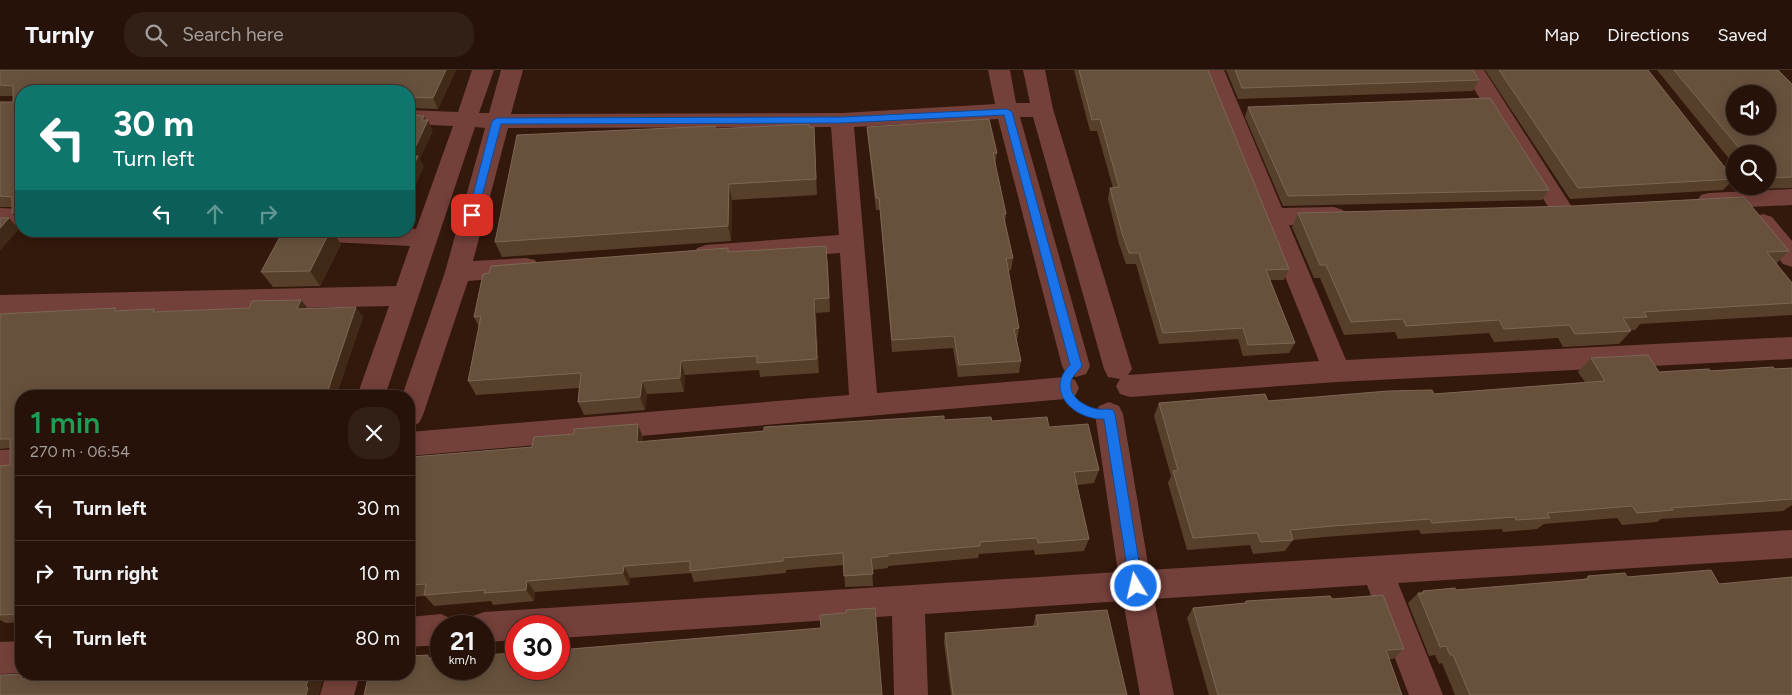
<!DOCTYPE html>
<html lang="en">
<head>
<meta charset="utf-8">
<style>
  :root { --surface:#261209; --page:#322017; --text:#f1f3f6; --muted:#a49e9c; --line:#42322a }
  body { margin:0; font-family:Figtree,sans-serif; background:var(--page); color:var(--text); height:100vh; display:flex; flex-direction:column; font-size:19px; white-space:nowrap }
  * { box-sizing:border-box; margin:0 }
  p { font-size:16px; color:var(--muted) }
  .icon { flex:none; width:28px; height:28px; fill:none; stroke:currentColor; stroke-width:2; stroke-linecap:round; stroke-linejoin:round }
  .map { position:relative; flex:1; overflow:hidden }
  .details { position:absolute; left:15px; top:320px; width:400px; height:290px; display:flex; flex-direction:column; background:var(--surface); border-radius:20px; box-shadow:0 2px 12px #0003,0 0 0 1px var(--line) }
  .details>* { flex:none }
  .hud { position:absolute; left:15px; top:15px; width:400px; height:152px; border-radius:20px; box-shadow:0 2px 12px #0003,0 0 0 1px var(--line); background:#0f766e; color:#fff; overflow:hidden }
  .fabs { position:absolute; left:1726px; top:15px; display:grid; gap:10px }
  .fabs a { display:grid; place-items:center; width:50px; height:50px; border-radius:50%; background:var(--surface); box-shadow:0 2px 12px #0003,0 0 0 1px var(--line); font-size:25px }
  .speed { position:absolute; left:430px; top:545px; display:flex; gap:10px; font-size:25px; font-weight:700; text-align:center }
  .speed>* { display:grid; place-content:center; width:65px; height:65px; border-radius:50%; background:var(--surface); box-shadow:0 2px 12px #0003,0 0 0 1px var(--line); line-height:1 }
  .speed small { font-size:12px; font-weight:400 }
  .speed .limit { border:8px solid #d22; background:#fff; color:#111 }
  .pin { position:absolute; display:grid; place-items:center; width:42px; height:42px; color:#fff; margin:-21px; border-radius:10px; box-shadow:0 2px 8px #0006 }
  .me { position:absolute; width:55px; margin:-28px; rotate:351deg; stroke-linejoin:round; filter:drop-shadow(0 0 4px #0008) }
  .turn { display:flex; align-items:center; gap:18px; height:105px; padding:0 15px; font-size:22px }
  .turn .icon { width:65px; height:65px; stroke-width:2.5 }
  .turn b { display:block; font-size:35px; line-height:42px }
  .lanes { display:flex; align-items:center; height:48px; padding:0 15px; background:#0003; justify-content:center; gap:25px; direction:ltr }
  .lanes .off { opacity:.35 }
  .round { display:grid; place-items:center; flex:none; width:52px; height:52px; border-radius:20px; background:var(--page) }
  .head { display:flex; align-items:center; justify-content:space-between; height:85px; padding:0 15px }
  h1 { font-size:30px; font-weight:600; line-height:38px; color:#1e9e55 }
  ul { padding:0; list-style:none }
  li { display:flex; align-items:center; gap:15px; height:65px; padding:0 15px; border-top:1px solid var(--line) }
  li div { flex:1 }
  li b { display:block; font-size:19px }
  li em { font-style:normal }
  header { display:flex; align-items:center; gap:30px; box-sizing:border-box; height:70px; padding:0 25px; background:var(--surface); border-bottom:1px solid var(--line) }
  header strong { font-size:24px }
  nav { display:flex; gap:28px; margin-inline-start:auto; font-size:18px }
  .search { width:350px; height:45px; background:var(--page); display:flex; align-items:center; gap:12px; box-sizing:border-box; padding:0 18px; border-radius:20px; color:var(--muted); font-size:19px }
  .map>svg:first-child { display:block }
</style>
</head>
<body>
<header>
<strong>Turnly</strong>
<div class="search"><svg class="icon" aria-label="search" viewBox="0 0 24 24"><circle cx="10" cy="10" r="6"/><path d="M15 15l6 6"/></svg>Search here</div>
<nav><a>Map</a><a>Directions</a><a>Saved</a></nav>
</header>
<div class="map">
<svg width="1792" height="625" viewBox="0 0 1792 625">
  <rect width="100%" height="100%" fill="#33180c"/>
  <g fill="none" stroke-linecap="round" stroke-linejoin="round">
    <!-- street -->
    <g fill="#74403a" fill-rule="evenodd">
      <polygon points="472,0 494,0 479,43 489,43 501,0 523,0 511,44 842,43 995,34 988,0 1010,0 1016,33 1030,33 1023,0 1045,0 1053,39 1132,299 1128,305 1319,291 1202,0 1224,0 1282,138 1334,137 1343,140 1346,146 1343,152 1334,155 1289,155 1346,290 1792,267 1792,289 1337,312 1130,327 1120,324 1116,316 1120,309 1108,307 1104,299 1033,47 1020,47 1090,296 1086,304 1076,307 1066,304 1062,296 998,49 854,57 877,323 1065,307 1075,310 1079,318 1075,326 1065,329 409,386 409,362 849,325 840,183 706,193 697,190 694,184 697,178 706,175 839,165 831,57 508,58 473,191 526,188 535,190 539,197 535,204 526,206 468,211 423,345 419,353 409,357 409,326 402,326 445,202 485,58 475,57 385,326 357,326 389,236 0,245 0,225 396,216 410,176 291,170 282,167 279,161 409,161 409,158 416,159 453,56 409,54 409,40 458,42"/>
      <polygon points="1462,0 1484,0 1570,134 1574,140 1570,146 1562,148 1554,146"/>
      <polygon points="1792,119 1792,135 1709,139 1701,137 1697,131 1701,125 1709,123"/>
      <polygon points="0,138 21,139 21,157 0,156"/>
      <polygon points="1763,144 1772,147 1792,171 1792,197 1783,194 1751,153 1754,147"/>
      <polygon points="1109,332 1119,336 1123,344 1149,500 1792,460 1792,488 1398,513 1443,625 1409,625 1367,515 1154,529 1174,625 1140,625 1123,531 925,544 928,625 894,625 892,546 559,568 559,556 516,556 516,570 484,572 484,556 468,556 473,546 484,542 1118,502 1095,344 1099,336"/>
      <polygon points="21,379 21,403 0,404 0,380"/>
      <polygon points="441,544 452,549 456,556 441,556 441,575 409,577 409,547"/>
      <polygon points="21,571 21,603 0,604 0,572"/>
      <polygon points="326,604 360,604 354,625 320,625"/>
    </g>
  </g>
  <!-- wall -->
  <g fill="#57402b">
    <polygon points="0,0 456,0 438,39 409,38 409,21 21,21 12,137 0,137 0,32 13,32 13,26 0,26"/>
    <polygon points="1074,0 1208,0 1289,199 1284,210 1270,210 1295,273 1289,283 1243,286 1238,269 1159,274 1136,194 1126,194 1119,174 1108,129 1110,118 1113,118 1097,61 1090,61"/>
    <polygon points="1226,0 1473,0 1479,10 1473,21 1238,29"/>
    <polygon points="1485,0 1648,0 1734,109 1723,120 1570,129"/>
    <polygon points="1657,0 1778,0 1792,14 1792,118 1753,119 1750,116 1768,116 1768,84 1735,84 1735,96"/>
    <polygon points="1248,37 1549,120 1542,130 1283,136 1245,47"/>
    <polygon points="810,57 815,73 817,125 732,130 731,171 502,187 495,172 716,59"/>
    <polygon points="867,57 997,83 995,95 1006,144 1005,153 1013,188 1011,200 1008,201 1019,258 1017,270 1021,291 1019,303 958,307 953,278 892,282 880,140 876,140 868,69"/>
    <polygon points="1298,143 1789,181 1776,194 1792,213 1792,245 1640,254 1635,260 1630,260 1631,261 1619,274 1563,277 1558,268 1494,272 1489,263 1398,269 1395,262 1344,265 1320,208 1314,208 1292,157"/>
    <polygon points="341,174 320,216 273,217 261,202"/>
    <polygon points="729,182 828,191 830,242 816,243 819,303 760,307 759,300 685,305 684,322 647,324 645,340 584,345 578,332 579,318 476,325 468,311 479,257 474,247"/>
    <polygon points="301,230 308,239 363,247 336,326 21,326 21,552 6,553 0,550 0,396 10,395 10,378 0,379 0,244 116,238 119,241 155,239 158,242 249,238"/>
    <polygon points="1591,288 1659,302 1792,298 1792,435 1783,441 1661,449 1657,452 1622,455 1617,448 1544,454 1537,459 1503,462 1502,459 1421,464 1419,460 1324,467 1293,470 1285,481 1253,484 1250,475 1187,480 1168,413 1171,406 1154,346 1159,333 1268,331 1434,324 1585,312 1578,302"/>
    <polygon points="944,350 992,351 1049,357 1099,400 1094,413 1077,415 1089,469 1084,481 1035,485 1034,480 979,484 978,488 888,496 888,498 872,500 873,516 845,517 844,495 786,500 786,503 694,512 691,503 630,508 629,515 535,522 534,531 493,535 491,531 434,536 425,526 409,527 409,431 411,423 409,421 409,395 532,377 643,368 643,372"/>
    <polygon points="1588,506 1627,507 1719,514 1791,508 1792,507 1792,625 1455,625 1442,593 1439,594 1435,585 1429,586 1408,533 1418,523 1420,523 1423,521 1456,520 1584,509"/>
    <polygon points="1332,529 1404,579 1393,589 1389,589 1402,625 1209,625 1187,548 1193,538 1244,533 1246,531"/>
    <polygon points="1036,545 1127,625 951,625 944,573 945,563 1033,556"/>
  </g>
  <!-- shaded-wall -->
  <g fill="#412917">
    <polygon points="446,0 456,0 438,39 433,28"/>
    <polygon points="424,46 427,52 428,50 433,61 420,89 424,97 409,129 409,106 411,86"/>
    <polygon points="814,57 815,73 817,125 816,109"/>
    <polygon points="729,114 732,130 731,171 728,156"/>
    <polygon points="21,134 21,153 12,144"/>
    <polygon points="9,148 19,159 0,181 0,158"/>
    <polygon points="330,161 332,161 341,174 320,216 310,201"/>
    <polygon points="814,229 816,243 819,303 817,289"/>
    <polygon points="301,230 309,240 297,239"/>
    <polygon points="356,237 363,247 336,326 326,326"/>
    <polygon points="681,291 685,305 684,322 680,308"/>
    <polygon points="642,311 647,324 645,340 640,327"/>
    <polygon points="638,354 643,368 642,386 637,372"/>
    <polygon points="624,496 630,508 629,515 623,503"/>
    <polygon points="527,511 535,522 534,531 526,520"/>
    <polygon points="24,604 41,612 21,609"/>
    <polygon points="310,604 324,604 319,625 306,625 306,616"/>
  </g>
  <!-- building -->
  <g fill="#67513d" stroke="#7c6755" fill-rule="evenodd">
    <polygon points="0,0 446,0 433,28 409,27 409,21 21,21 21,134 12,144 12,127 0,126 0,32 13,32 13,16 0,15"/>
    <polygon points="1079,0 1208,0 1289,199 1266,200 1295,273 1248,275 1243,258 1163,263 1139,183 1129,183 1122,163 1110,118 1119,117 1100,49 1092,50"/>
    <polygon points="1235,0 1473,0 1479,10 1242,18"/>
    <polygon points="1499,0 1648,0 1734,109 1578,118"/>
    <path d="M1674,0H1778L1792,14V107L1768,108V84H1744ZM1735,24H1768V56H1735Z"/>
    <polygon points="1490,28 1549,120 1288,126 1248,37"/>
    <polygon points="409,45 424,46 422,50 428,50 411,86 418,86 409,106"/>
    <polygon points="989,49 997,83 993,83 1006,144 1003,144 1013,188 1006,188 1019,258 1014,259 1021,291 959,295 954,266 892,270 879,128 876,128 867,57"/>
    <polygon points="809,54 809,57 814,57 816,109 729,114 728,156 495,172 517,65 715,56 715,59"/>
    <polygon points="1744,127 1789,181 1767,182 1792,213 1792,233 1644,242 1647,247 1623,248 1631,261 1575,264 1569,255 1504,259 1499,250 1406,256 1403,249 1351,252 1326,195 1320,195 1298,143 1572,136"/>
    <polygon points="0,148 9,148 0,158"/>
    <polygon points="283,161 330,161 310,201 261,202"/>
    <polygon points="826,176 829,228 814,229 817,289 757,293 757,286 681,291 680,308 642,311 640,327 578,332 581,303 468,311 481,246 474,247 483,204 489,203 491,196 728,178 728,182"/>
    <polygon points="301,230 297,239 356,237 326,326 21,326 21,544 0,545 0,396 10,395 10,369 0,369 0,244 116,238 115,241 155,239 153,242 249,238 252,231"/>
    <polygon points="1648,285 1659,302 1709,299 1710,301 1773,297 1775,299 1792,298 1792,429 1671,438 1673,440 1637,443 1632,436 1547,443 1550,448 1516,450 1515,447 1432,453 1430,449 1333,456 1290,460 1293,470 1261,472 1257,463 1193,468 1173,401 1178,400 1159,333 1265,324 1268,331 1388,321 1432,320 1434,324 1605,311 1591,288"/>
    <polygon points="944,346 944,350 991,347 992,351 1047,347 1049,357 1088,354 1099,400 1074,402 1089,469 1038,473 1037,468 980,472 980,476 888,484 888,486 871,488 873,504 844,506 843,483 783,488 783,491 690,501 690,491 624,496 623,503 527,511 526,520 484,523 485,520 424,525 426,514 409,515 409,431 412,417 409,416 409,395 411,387 532,377 534,367 574,364 574,359 638,354 637,372 764,361 764,357"/>
    <polygon points="1711,500 1719,514 1792,507 1792,625 1470,625 1453,585 1450,585 1446,576 1440,577 1418,523 1424,523 1423,521 1455,518 1456,520 1589,509 1588,506 1625,503 1627,507"/>
    <polygon points="1383,525 1404,579 1386,580 1402,625 1218,625 1193,538 1246,533 1246,531 1330,526 1332,529"/>
    <polygon points="875,538 882,625 364,625 369,604 409,604 409,586 428,585 428,588 441,588 441,599 484,599 484,585 516,583 516,599 559,599 559,580 821,558 820,545 846,543 846,540"/>
    <polygon points="1107,540 1127,625 953,625 945,563 1038,556 1036,545"/>
    <polygon points="24,604 21,609 98,604 110,604 109,605 142,604 310,604 306,616 308,618 306,625 0,625 0,605"/>
  </g>
  <!-- route -->
  <path fill="#1a73e8" stroke="#114b97" d="M1007,39L1012,42L1082,296C1079,301 1074,304 1072,309C1066,325 1083,336 1097,339C1103,340 1107,338 1113,340L1115,344L1143,516L1141,520L1136,522L1132,520L1130,516L1104,349C1074,350 1044,321 1070,295L1004,45L842,53L501,54L477,145L472,149L468,145L492,51L497,48L842,47Z"/>
</svg>
<div class="fabs">
<a><svg class="icon" aria-label="sound" viewBox="0 0 24 24"><path d="M4 9h4l5-4v14l-5-4H4zM17 9q2 3 0 6"/></svg></a>
<a><svg class="icon" aria-label="search" viewBox="0 0 24 24"><circle cx="10" cy="10" r="6"/><path d="M15 15l6 6"/></svg></a>
</div>
<div class="speed"><div>21<small>km/h</small></div><div class="limit">30</div></div>
<div class="pin" style="left:472px;top:145px;background:#d93025"><svg class="icon" aria-label="arrive" viewBox="0 0 24 24"><path d="M6 21V4h12l-3 4 3 4H6"/></svg></div>
<svg class="me" style="left:1136px;top:516px" viewBox="-20 -20 40 40"><circle r="17" fill="#1a73e8" stroke="#fff" stroke-width="3"/><path d="M0-11L8 9 0 5-8 9z" fill="#fff"/></svg>
<div class="hud">
<div class="turn"><svg class="icon" aria-label="left" viewBox="0 0 24 24"><path d="M17 20v-9H6M10 6l-5 5 5 5"/></svg><div><b>30 m</b>Turn left</div></div>
<div class="lanes"><svg class="icon" aria-label="left" viewBox="0 0 24 24"><path d="M17 20v-9H6M10 6l-5 5 5 5"/></svg><svg class="icon off" aria-label="ahead" viewBox="0 0 24 24"><path d="M12 20V5M6 11l6-6 6 6"/></svg><svg class="icon off" aria-label="right" viewBox="0 0 24 24"><path d="M7 20v-9h11M14 6l5 5-5 5"/></svg></div>
</div>
<section class="details">
<div class="head"><div><h1>1 min</h1><p>270 m · 06:54</p></div><a class="round"><svg class="icon" aria-label="close" viewBox="0 0 24 24"><path d="M6 6l12 12M18 6L6 18"/></svg></a></div>
<ul>
<li><svg class="icon" aria-label="left" viewBox="0 0 24 24"><path d="M17 20v-9H6M10 6l-5 5 5 5"/></svg><div><b>Turn left</b></div><em>30 m</em></li>
<li><svg class="icon" aria-label="right" viewBox="0 0 24 24"><path d="M7 20v-9h11M14 6l5 5-5 5"/></svg><div><b>Turn right</b></div><em>10 m</em></li>
<li><svg class="icon" aria-label="left" viewBox="0 0 24 24"><path d="M17 20v-9H6M10 6l-5 5 5 5"/></svg><div><b>Turn left</b></div><em>80 m</em></li>
</ul>
</section>
</div>
</body>
</html>
